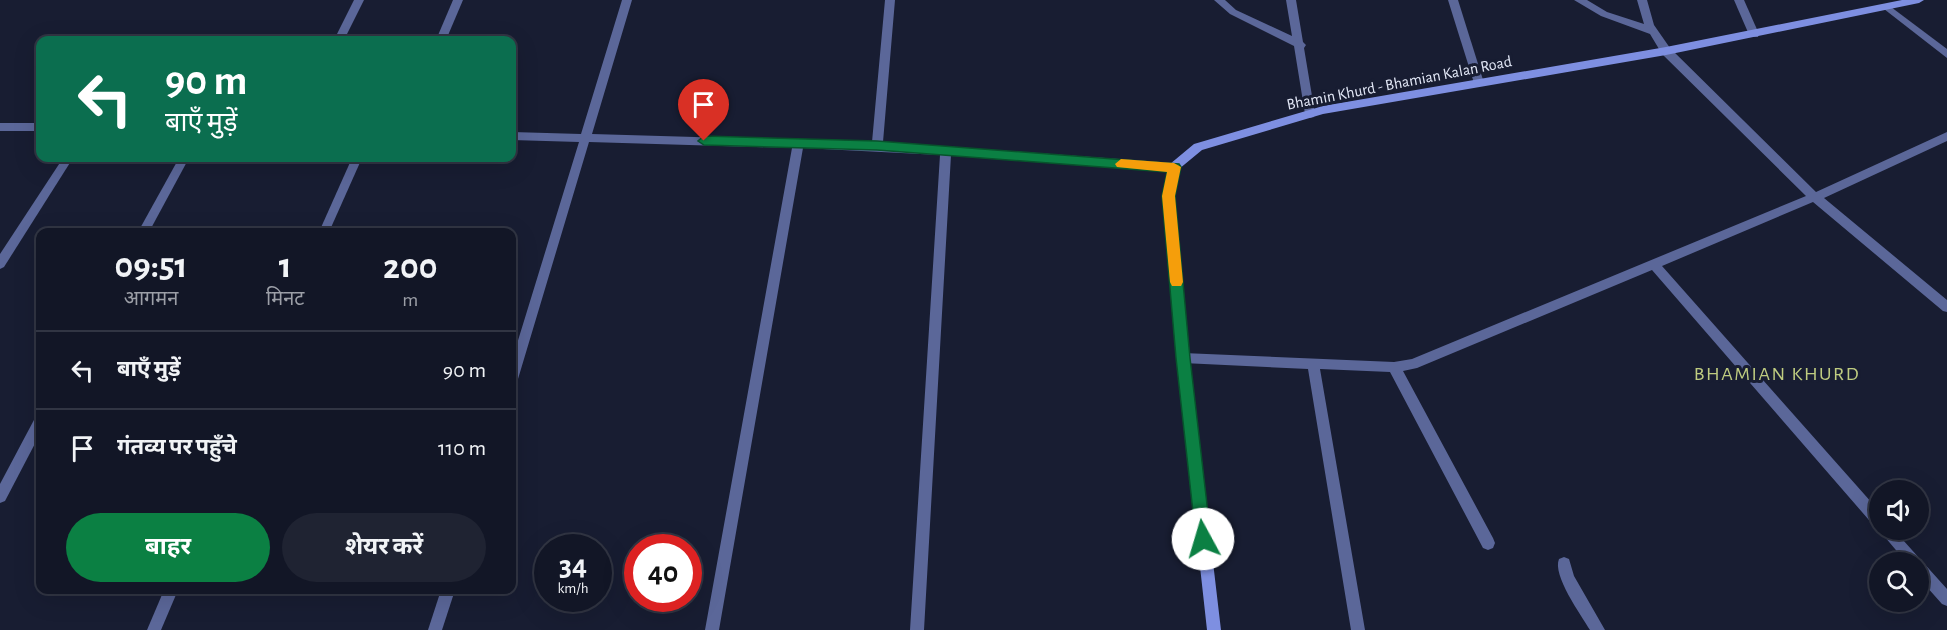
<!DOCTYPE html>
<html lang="hi">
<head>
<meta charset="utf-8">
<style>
  :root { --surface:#121626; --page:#1f2332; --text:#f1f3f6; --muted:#9c9fa7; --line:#313543; --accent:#0b8043 }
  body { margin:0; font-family:"Alegreya Sans","Noto Sans Devanagari",sans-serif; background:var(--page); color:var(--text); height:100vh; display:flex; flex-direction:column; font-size:22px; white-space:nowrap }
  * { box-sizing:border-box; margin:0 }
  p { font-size:20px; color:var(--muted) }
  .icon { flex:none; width:33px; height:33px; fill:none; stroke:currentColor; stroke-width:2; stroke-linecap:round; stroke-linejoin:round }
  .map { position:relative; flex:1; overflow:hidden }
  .details { position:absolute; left:36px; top:228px; width:480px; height:366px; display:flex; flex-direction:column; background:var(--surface); border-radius:12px; box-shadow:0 6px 24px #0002,0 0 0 2px var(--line) }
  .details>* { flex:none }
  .guide { position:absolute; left:36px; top:36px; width:480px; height:126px; border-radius:12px; box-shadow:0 6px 24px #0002,0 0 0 2px var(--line); background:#0b6e4f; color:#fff; overflow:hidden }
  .tools { position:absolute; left:1869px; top:480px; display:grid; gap:12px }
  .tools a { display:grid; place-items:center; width:60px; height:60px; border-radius:50%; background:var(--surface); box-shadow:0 6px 24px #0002,0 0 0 2px var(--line); font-size:30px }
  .speed { position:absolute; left:534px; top:534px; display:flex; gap:12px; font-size:30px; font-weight:700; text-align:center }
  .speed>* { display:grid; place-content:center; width:78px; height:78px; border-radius:50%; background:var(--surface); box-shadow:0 6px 24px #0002,0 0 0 2px var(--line); line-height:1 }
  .speed small { font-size:15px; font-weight:400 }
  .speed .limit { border:9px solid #d22; background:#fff; color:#111 }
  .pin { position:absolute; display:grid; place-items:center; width:51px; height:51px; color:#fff; margin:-62px -26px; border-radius:50% 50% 50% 0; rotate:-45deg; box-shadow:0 0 6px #0007 }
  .pin .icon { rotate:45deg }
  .me { position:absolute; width:66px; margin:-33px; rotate:354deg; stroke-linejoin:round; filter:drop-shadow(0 0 4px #0008) }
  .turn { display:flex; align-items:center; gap:21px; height:126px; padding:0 30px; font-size:27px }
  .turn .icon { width:78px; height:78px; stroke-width:2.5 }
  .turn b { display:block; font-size:42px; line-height:51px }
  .eta { display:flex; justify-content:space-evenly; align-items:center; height:102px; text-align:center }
  .eta b { font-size:36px; font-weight:700; line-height:42px }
  .action { display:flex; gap:12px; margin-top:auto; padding:12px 30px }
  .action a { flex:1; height:69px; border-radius:36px; background:var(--accent); color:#fff; font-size:24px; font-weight:700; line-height:69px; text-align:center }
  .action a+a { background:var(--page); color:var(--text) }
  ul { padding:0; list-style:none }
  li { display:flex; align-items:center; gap:18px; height:78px; padding:0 30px; border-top:2px solid var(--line) }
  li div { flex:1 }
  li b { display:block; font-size:22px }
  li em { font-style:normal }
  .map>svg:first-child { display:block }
</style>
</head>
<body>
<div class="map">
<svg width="1947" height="630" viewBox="0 0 1947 630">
  <rect width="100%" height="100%" fill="#181d32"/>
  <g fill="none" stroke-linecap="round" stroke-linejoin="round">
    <!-- street -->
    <g fill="#5b6799" fill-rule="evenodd">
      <polygon points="354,0 364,0 344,40 334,40"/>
      <polygon points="453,0 463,0 446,40 436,40"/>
      <polygon points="622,0 632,0 592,134 872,142 885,0 895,0 883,142 1174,163 1179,167 1174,171 951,155 924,630 910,630 940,155 803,148 719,630 705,630 792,148 589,142 518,379 516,383 512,384 512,360 579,142 512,140 512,132 581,134"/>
      <polygon points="1214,0 1225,0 1236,10 1292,36 1286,0 1296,0 1303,42 1306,45 1304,48 1315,114 1314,117 1310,118 1305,114 1294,46 1230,14"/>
      <polygon points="1448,0 1458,0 1484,83 1483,86 1475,86 1474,83"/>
      <polygon points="1574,0 1587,0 1607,12 1644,24 1637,0 1647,0 1654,25 1670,48 1816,192 1947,132 1947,141 1824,198 1947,300 1947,312 1943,311 1813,202 1662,266 1880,512 1880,528 1875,527 1652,270 1417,368 1403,371 1493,538 1495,543 1493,548 1488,550 1483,548 1390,372 1320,369 1365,630 1351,630 1308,369 1183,363 1179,362 1177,358 1179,354 1183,353 1394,362 1412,359 1806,196 1662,54 1650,34 1601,16"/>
      <polygon points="1734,0 1744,0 1759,34 1758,37 1750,37"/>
      <polygon points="1887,4 1947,49 1947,58 1884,9 1882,7"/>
      <rect x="0" y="123" width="40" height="8"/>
      <polygon points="63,158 73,158 4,267 0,269 0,254"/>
      <polygon points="179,158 189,158 149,232 138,232"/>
      <polygon points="352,158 362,158 329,232 319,232"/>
      <polygon points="40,416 40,434 5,501 0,503 0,484 35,418"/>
      <polygon points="1879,530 1894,530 1947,589 1947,606 1942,604 1918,577 1918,562 1906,562"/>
      <path d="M1564,557L1569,559L1574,576L1605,630H1590C1581,615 1552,575 1559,559Z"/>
      <polygon points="164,590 178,590 161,630 147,630"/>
      <polygon points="441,590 455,590 442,630 428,630"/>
    </g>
    <!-- secondary -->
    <polygon fill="#7e8fe1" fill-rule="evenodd" points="1902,0 1924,0 1919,3 1666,55 1323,114 1202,150 1179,169 1175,196 1189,358 1221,630 1207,630 1177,358 1163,196 1170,164 1194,144 1323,106 1666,47"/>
  </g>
  <!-- route -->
  <polygon fill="#0b8043" stroke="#07532c" stroke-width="1.5" points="704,136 877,141 1179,164 1181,167 1175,196 1190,358 1211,539 1209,545 1203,547 1198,545 1196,539 1176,358 1162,196 1167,172 877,150 704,145 698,141"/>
  <!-- slow -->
  <polygon fill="#f59e0b" points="1121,159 1174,163 1181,167 1175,196 1183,282 1181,286 1172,286 1170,282 1162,196 1167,172 1117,167 1115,164"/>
  <g text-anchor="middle" stroke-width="6" stroke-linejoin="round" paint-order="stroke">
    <!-- street labels -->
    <g font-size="16" fill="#e2e7f6" stroke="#181d32">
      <text transform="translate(1399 82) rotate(-11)" y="6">Bhamin Khurd - Bhamian Kalan Road</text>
    </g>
    <!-- quarter labels -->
    <g font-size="20" letter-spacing="1.5" fill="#bfcc80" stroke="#181d32">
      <text x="1777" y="380">BHAMIAN KHURD</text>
    </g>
  </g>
</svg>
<div class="tools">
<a><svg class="icon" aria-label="sound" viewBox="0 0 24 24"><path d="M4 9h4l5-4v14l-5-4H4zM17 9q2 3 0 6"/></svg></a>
<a><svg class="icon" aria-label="search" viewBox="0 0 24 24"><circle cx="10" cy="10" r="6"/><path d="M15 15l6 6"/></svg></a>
</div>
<div class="speed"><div>34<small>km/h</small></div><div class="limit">40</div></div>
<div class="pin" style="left:704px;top:141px;background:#d93025"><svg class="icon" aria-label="arrive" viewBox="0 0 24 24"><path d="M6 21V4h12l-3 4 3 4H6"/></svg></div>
<svg class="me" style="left:1203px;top:539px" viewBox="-20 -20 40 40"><circle r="19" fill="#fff"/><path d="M0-13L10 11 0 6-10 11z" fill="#0b8043"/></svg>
<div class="guide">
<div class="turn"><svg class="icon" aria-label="left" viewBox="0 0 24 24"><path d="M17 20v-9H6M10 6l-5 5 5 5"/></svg><div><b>90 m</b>बाएँ मुड़ें</div></div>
</div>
<section class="details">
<div class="eta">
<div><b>09:51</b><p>आगमन</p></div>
<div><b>1</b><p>मिनट</p></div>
<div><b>200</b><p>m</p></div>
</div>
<ul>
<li><svg class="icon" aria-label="left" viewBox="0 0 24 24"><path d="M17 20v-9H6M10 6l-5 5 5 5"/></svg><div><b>बाएँ मुड़ें</b></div><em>90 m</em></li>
<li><svg class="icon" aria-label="arrive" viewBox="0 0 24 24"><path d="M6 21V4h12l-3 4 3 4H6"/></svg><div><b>गंतव्य पर पहुँचे</b></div><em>110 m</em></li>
</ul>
<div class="action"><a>बाहर</a><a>शेयर करें</a></div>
</section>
</div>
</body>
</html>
